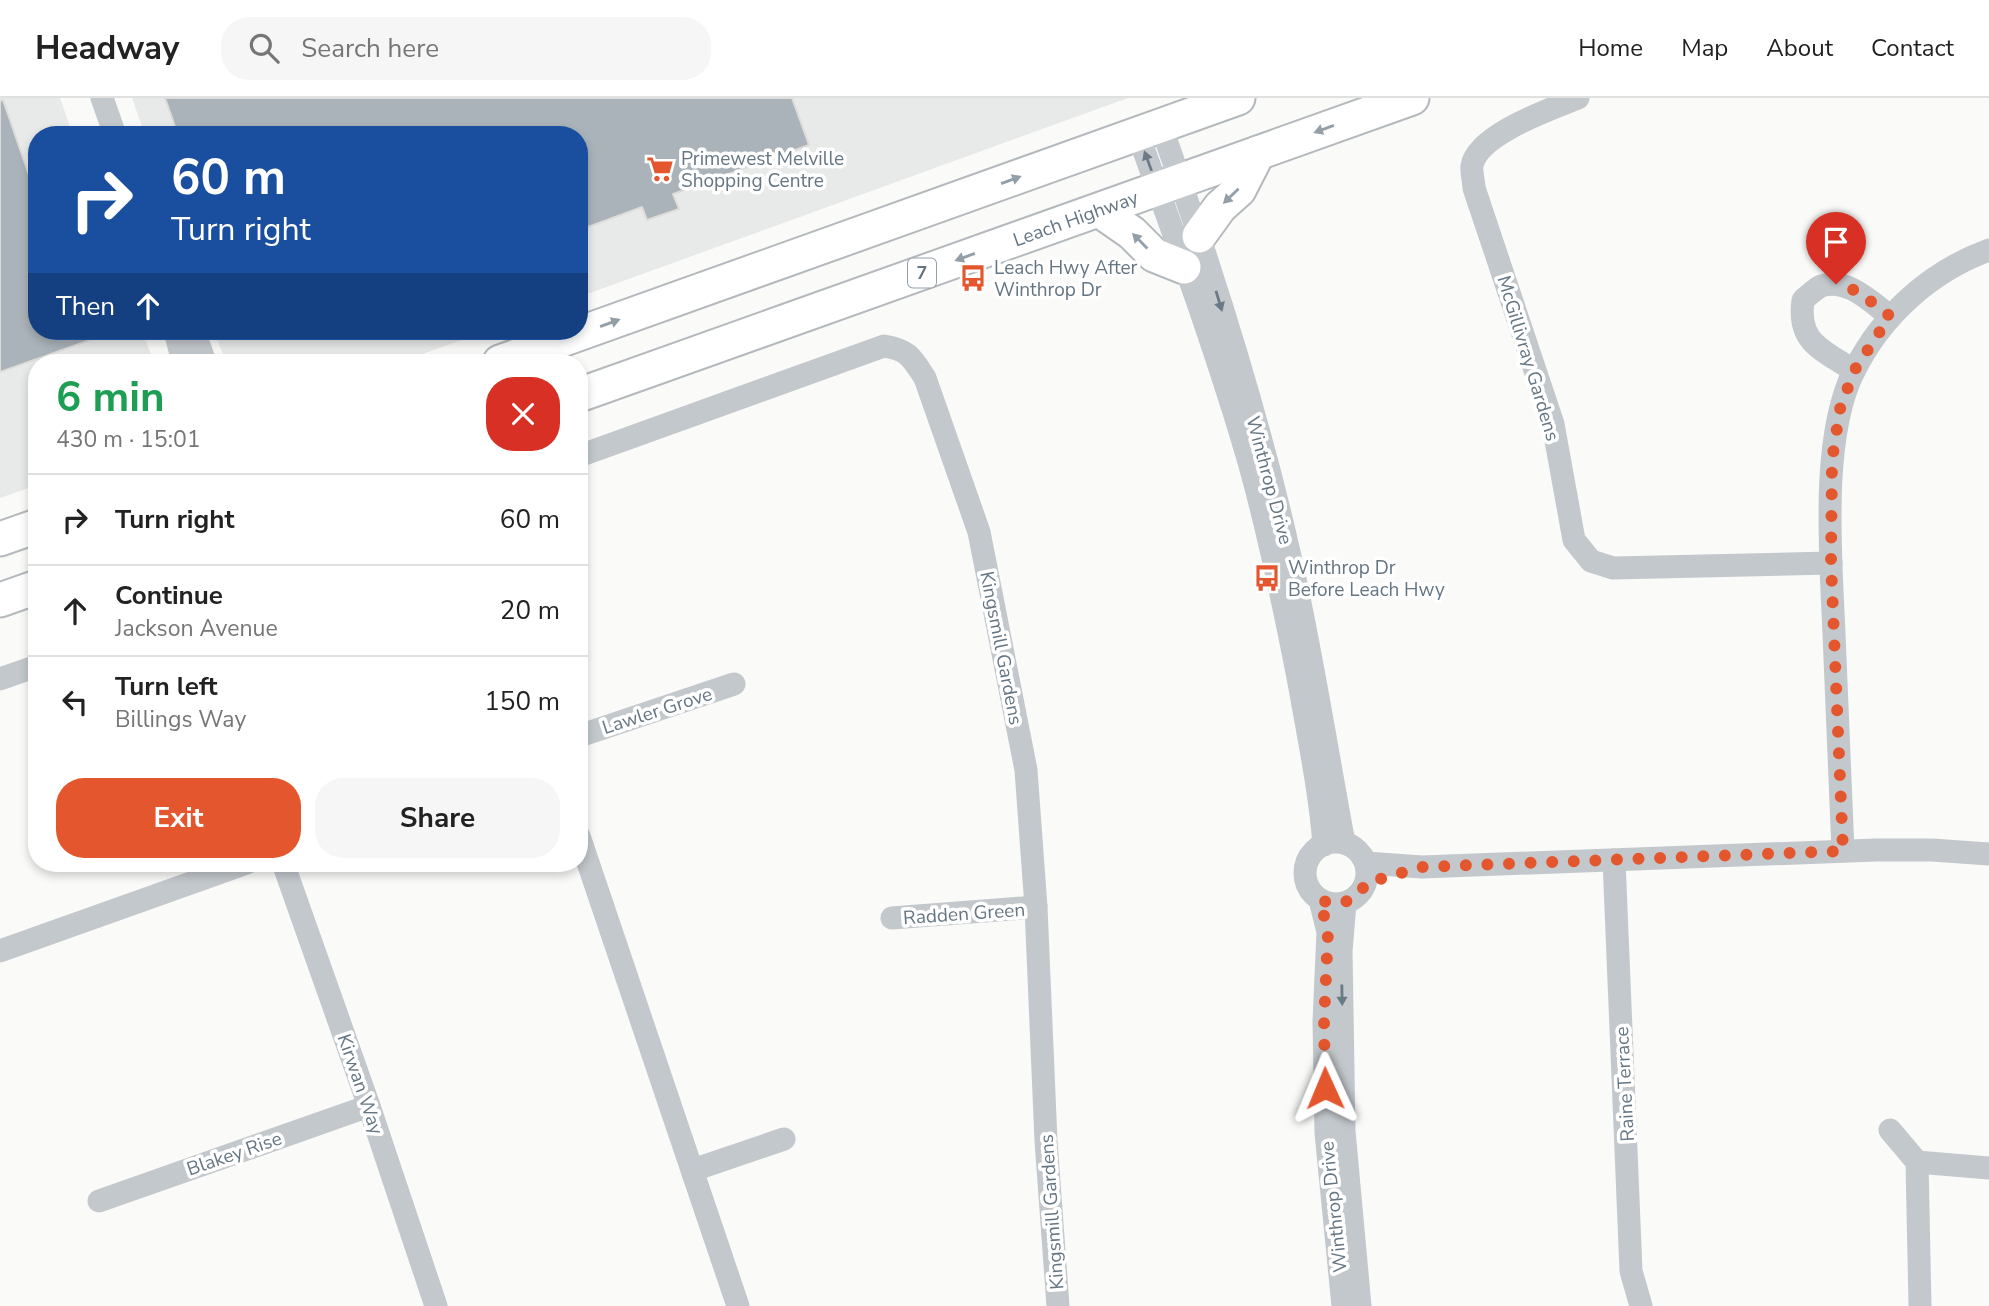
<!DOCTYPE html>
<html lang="en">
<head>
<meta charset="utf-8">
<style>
  :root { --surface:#fff; --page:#f6f6f6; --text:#222; --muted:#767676; --line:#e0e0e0; --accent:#e4572e }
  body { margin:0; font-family:"Nunito Sans",sans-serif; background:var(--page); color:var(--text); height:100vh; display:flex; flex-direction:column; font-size:26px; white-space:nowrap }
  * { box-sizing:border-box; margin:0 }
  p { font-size:23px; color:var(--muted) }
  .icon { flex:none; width:38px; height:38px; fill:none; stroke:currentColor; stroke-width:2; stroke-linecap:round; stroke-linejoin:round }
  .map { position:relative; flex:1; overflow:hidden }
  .sheet { position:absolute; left:28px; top:256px; width:560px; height:518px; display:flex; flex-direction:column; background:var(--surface); border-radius:28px; box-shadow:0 4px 10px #0003 }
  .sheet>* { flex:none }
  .guide { position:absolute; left:28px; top:28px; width:560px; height:214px; border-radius:28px; box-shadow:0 4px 10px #0003; background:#1a4fa0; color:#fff; overflow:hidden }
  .pin { position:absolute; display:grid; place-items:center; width:60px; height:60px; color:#fff; margin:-72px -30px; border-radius:50% 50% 50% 0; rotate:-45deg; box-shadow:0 0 7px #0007 }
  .pin .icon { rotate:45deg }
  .me { position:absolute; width:77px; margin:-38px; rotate:359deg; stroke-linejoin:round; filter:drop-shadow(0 0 5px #0008) }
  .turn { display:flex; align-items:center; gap:24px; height:147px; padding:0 28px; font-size:32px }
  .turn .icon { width:91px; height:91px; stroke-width:2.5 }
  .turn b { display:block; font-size:49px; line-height:60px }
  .then { display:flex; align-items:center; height:66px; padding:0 28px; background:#0003; gap:14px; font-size:26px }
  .round { display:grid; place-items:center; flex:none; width:74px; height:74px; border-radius:28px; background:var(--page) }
  .overview { display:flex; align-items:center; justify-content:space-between; height:119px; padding:0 28px }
  h1 { font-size:42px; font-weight:700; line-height:52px; color:#1e9e55 }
  .cta { display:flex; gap:14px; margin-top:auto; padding:14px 28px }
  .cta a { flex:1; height:80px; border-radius:28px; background:var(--accent); color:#fff; font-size:28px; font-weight:700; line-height:80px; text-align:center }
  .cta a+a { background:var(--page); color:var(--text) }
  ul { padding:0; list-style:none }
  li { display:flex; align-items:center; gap:21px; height:91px; padding:0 28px; border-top:2px solid var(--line) }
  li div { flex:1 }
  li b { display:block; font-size:26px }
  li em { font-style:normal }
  header { display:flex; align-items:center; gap:42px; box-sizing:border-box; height:98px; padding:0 35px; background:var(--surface); border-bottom:2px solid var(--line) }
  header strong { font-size:33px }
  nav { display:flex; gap:38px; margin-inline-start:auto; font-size:24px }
  .search { width:490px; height:63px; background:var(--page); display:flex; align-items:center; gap:18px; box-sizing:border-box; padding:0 24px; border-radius:28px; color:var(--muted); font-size:26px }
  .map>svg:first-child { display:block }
</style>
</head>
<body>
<header>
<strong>Headway</strong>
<div class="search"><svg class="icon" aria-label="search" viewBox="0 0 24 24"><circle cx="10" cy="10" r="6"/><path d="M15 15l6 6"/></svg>Search here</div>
<nav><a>Home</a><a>Map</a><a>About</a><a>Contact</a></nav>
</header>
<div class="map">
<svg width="1989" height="1208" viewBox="0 0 1989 1208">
  <rect width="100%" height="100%" fill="#fafaf8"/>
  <!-- built -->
  <g fill="#e8e9e9">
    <polygon points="0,0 60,0 73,37 37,37 37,233 142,233 154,264 37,264 37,387 0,400"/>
    <polygon points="132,0 1128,0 579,199 579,37 145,37"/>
    <polygon points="214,233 487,233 400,264 226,264"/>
  </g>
  <!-- building -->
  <g fill="#aab3b9" stroke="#dcdcda" stroke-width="2">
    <polygon points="165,0 792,0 809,47 673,96 679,111 647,122 642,109 588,129 583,116 579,117 579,37 178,37"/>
    <polygon points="3,2 37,100 37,233 109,233 110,235 0,274 0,3"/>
  </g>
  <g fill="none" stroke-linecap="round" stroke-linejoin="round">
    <defs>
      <g id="highway">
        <polyline points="1099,112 1132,135 1154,157 1184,169"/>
        <polyline points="1199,138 1220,109 1239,92 1258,55"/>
        <polyline points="500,264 1238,0"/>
        <path id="s1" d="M579,297L1412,0"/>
        <polyline points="0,441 37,428"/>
        <polyline points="0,502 37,489"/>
      </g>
    </defs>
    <!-- highway casing -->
    <use href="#highway" stroke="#b4b9bd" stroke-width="37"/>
    <!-- minor -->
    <g stroke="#c3c8cc" stroke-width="23">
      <polyline points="102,0 115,37"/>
      <path d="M1578,0C1552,11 1477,36 1472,68C1471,74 1474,83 1474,90L1553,326L1574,442L1591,463L1613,470L1831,465"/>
      <path d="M1161,28C1216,182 1266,340 1299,500C1316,582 1329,664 1344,745"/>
      <path d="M1138,36C1176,142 1215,249 1247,357C1269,434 1285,512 1300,590C1309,642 1320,694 1324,747"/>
      <polyline points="175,233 183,264"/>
      <polyline points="194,233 205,264"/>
      <path d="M1854,273C1822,251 1797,245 1803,202C1809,197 1815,191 1821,188C1847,179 1871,204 1890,218"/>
      <path d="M579,358L884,248C909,252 912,260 925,280L979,434L1026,672L1036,809L1046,1043L1058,1208"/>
      <polyline points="0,581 37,568"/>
      <polyline points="579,638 734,586"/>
      <polyline points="579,738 738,1208"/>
      <circle cx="1336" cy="775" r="31"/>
      <path d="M1843,753C1840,681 1837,608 1834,536C1831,461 1820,340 1854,273C1882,217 1931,173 1989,152"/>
      <polyline points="1614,762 1631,1173 1641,1208"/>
      <polyline points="283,765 369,1008 436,1208"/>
      <polyline points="1366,765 1422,769 1876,752 1932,752 1989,756"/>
      <polyline points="1320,802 1328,834 1324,923 1326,1035 1343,1208"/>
      <polyline points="1345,805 1341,853 1344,1033 1360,1208"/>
      <polyline points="892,820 1036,809"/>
      <polyline points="0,853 247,765"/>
      <polyline points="1890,1032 1917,1064 1920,1208"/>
      <polyline points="1917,1064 1989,1070"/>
      <polyline points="693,1072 784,1041"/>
      <polyline points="99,1103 369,1008"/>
    </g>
    <!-- highway -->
    <use href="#highway" stroke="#fff" stroke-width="33"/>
  </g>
  <!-- one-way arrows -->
  <defs><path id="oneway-solid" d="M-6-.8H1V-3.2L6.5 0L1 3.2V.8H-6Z" transform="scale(1.75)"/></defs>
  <g fill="#939fa8">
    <use href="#oneway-solid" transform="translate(1324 31) rotate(160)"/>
    <use href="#oneway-solid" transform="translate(1011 82) rotate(-20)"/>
    <use href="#oneway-solid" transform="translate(1231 98) rotate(136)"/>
    <use href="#oneway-solid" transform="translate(1140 143) rotate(-135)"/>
    <use href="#oneway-solid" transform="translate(965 159) rotate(160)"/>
    <use href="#oneway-solid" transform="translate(610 225) rotate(-20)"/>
  </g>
  <g fill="#6a7a87">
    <use href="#oneway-solid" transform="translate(1148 63) rotate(-110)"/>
    <use href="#oneway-solid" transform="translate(1219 203) rotate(73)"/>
    <use href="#oneway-solid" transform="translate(1342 897) rotate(89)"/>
  </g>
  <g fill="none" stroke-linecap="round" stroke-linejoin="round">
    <!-- route -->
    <path stroke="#e4572e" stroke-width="12" stroke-dasharray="0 21.6" d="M1325,990L1324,923L1328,834L1320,802C1340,809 1356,804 1366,785L1422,769L1843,753L1831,465L1832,362L1840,311L1854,273L1890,218L1857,193L1836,186"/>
  </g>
  <!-- icons -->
  <defs>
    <symbol id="supermarket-bare" viewBox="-9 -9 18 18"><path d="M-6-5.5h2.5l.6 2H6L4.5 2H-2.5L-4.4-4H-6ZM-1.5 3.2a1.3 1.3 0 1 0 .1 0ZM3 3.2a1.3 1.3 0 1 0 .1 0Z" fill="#e4572e" stroke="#fff" stroke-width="2.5" paint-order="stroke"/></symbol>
    <symbol id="bus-bare" viewBox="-9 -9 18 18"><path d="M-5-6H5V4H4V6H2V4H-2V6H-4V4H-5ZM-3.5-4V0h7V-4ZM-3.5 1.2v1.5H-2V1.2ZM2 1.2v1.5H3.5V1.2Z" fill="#e4572e" stroke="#fff" stroke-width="2.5" paint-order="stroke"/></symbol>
  </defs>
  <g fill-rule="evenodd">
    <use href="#supermarket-bare" x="641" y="52" width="38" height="38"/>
    <use href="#bus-bare" x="954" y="161" width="38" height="38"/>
    <use href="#bus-bare" x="1248" y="461" width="38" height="38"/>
  </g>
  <g text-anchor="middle" stroke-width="7" stroke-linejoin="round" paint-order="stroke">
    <!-- shield labels -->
    <rect fill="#fff" stroke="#939fa8" stroke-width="2" x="908" y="160.5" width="28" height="29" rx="5"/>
    <g font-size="18" font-weight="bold" fill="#657683">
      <text x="922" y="181">7</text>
    </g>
    <!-- poi labels -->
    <g font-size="19" fill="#657683" stroke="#fff" text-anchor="start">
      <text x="681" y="67">Primewest Melville<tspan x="681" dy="22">Shopping Centre</tspan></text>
      <text x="994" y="176">Leach Hwy After<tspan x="994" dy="22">Winthrop Dr</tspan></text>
      <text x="1288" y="476">Winthrop Dr<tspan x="1288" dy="22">Before Leach Hwy</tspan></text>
    </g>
    <!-- street labels -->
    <g font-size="19" fill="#657683" stroke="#fff">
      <text dy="7" stroke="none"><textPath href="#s1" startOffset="527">Leach Highway</textPath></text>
      <text transform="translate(1529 260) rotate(73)" y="7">McGillivray Gardens</text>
      <text transform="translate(1270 382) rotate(75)" y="7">Winthrop Drive</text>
      <text transform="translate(1002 550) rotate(79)" y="7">Kingsmill Gardens</text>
      <text transform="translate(657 612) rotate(-18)" y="7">Lawler Grove</text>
      <text transform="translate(964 815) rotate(-4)" y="7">Radden Green</text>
      <text transform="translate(361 986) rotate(71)" y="7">Kirwan Way</text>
      <text transform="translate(1624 986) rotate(-93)" y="7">Raine Terrace</text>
      <text transform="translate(234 1055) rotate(-19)" y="7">Blakey Rise</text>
      <text transform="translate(1333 1109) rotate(-96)" y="7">Winthrop Drive</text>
      <text transform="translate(1051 1114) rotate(-94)" y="7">Kingsmill Gardens</text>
    </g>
  </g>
</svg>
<div class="pin" style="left:1836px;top:186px;background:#d93025"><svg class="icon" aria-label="arrive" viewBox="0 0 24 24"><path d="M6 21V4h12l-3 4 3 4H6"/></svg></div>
<svg class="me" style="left:1325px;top:990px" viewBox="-20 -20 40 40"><path d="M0-17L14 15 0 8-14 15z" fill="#e4572e" stroke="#fff" stroke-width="4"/></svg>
<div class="guide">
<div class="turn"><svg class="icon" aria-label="right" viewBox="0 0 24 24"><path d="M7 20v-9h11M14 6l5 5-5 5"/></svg><div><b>60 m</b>Turn right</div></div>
<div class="then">Then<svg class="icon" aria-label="ahead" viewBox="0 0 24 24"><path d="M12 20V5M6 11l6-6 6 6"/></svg></div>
</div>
<section class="sheet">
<div class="overview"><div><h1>6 min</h1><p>430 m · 15:01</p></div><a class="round" style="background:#d93025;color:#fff"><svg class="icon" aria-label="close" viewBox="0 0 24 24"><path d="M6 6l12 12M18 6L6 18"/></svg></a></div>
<ul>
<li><svg class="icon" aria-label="right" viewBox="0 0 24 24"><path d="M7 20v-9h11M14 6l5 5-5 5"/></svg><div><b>Turn right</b></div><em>60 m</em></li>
<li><svg class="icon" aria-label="ahead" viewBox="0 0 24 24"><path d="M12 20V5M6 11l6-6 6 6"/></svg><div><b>Continue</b><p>Jackson Avenue</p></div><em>20 m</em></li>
<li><svg class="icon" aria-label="left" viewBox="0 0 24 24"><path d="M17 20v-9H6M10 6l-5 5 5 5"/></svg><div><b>Turn left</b><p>Billings Way</p></div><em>150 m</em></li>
</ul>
<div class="cta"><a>Exit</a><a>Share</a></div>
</section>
</div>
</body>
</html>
